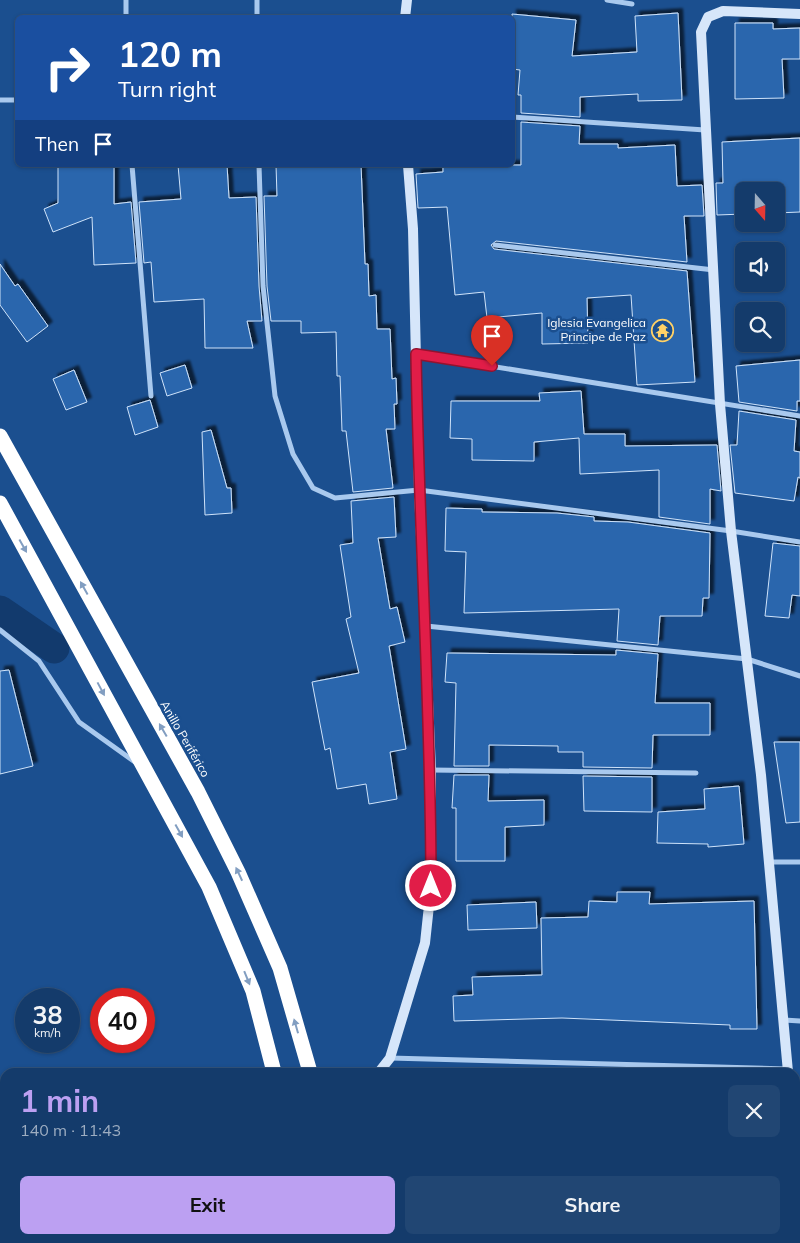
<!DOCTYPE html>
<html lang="en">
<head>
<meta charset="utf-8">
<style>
  :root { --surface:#143b6b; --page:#214673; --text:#f1f3f6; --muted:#9dadc1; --line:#33557e; --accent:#bca0f2 }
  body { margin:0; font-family:Mulish,sans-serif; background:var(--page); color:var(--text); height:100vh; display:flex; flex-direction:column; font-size:19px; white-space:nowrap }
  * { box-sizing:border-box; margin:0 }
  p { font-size:16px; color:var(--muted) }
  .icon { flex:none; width:28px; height:28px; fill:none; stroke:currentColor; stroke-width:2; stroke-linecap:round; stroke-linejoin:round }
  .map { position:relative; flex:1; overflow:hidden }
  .panel { position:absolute; left:0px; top:1068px; width:800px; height:176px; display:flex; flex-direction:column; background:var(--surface); border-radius:15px 15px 0 0; box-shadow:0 1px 4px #0004,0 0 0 1px var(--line) }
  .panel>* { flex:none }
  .hud { position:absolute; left:15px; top:15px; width:500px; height:152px; border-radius:8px; box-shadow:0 1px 4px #0004,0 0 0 1px var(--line); background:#1a4fa0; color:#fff; overflow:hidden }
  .needle { width:32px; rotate:160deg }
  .controls { position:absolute; left:735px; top:182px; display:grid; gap:10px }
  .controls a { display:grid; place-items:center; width:50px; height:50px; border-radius:8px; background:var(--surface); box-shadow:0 1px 4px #0004,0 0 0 1px var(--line); font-size:25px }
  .speed { position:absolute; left:15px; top:988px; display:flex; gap:10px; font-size:25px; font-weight:700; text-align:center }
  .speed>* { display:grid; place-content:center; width:65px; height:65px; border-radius:50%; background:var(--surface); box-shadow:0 1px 4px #0004,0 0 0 1px var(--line); line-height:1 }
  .speed small { font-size:12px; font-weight:400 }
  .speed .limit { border:8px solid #d22; background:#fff; color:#111 }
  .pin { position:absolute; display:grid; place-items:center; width:42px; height:42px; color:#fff; margin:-51px -21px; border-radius:50% 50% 50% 0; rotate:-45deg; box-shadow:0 0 5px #0007 }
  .pin .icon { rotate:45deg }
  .me { position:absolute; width:55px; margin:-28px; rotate:0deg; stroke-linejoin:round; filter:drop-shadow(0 0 4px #0008) }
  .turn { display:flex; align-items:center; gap:18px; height:105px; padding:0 20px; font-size:22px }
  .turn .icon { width:65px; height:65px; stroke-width:2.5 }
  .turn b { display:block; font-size:35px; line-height:42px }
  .then { display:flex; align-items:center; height:48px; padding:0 20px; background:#0003; gap:10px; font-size:19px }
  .round { display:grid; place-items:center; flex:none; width:52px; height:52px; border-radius:8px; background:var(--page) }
  .overview { display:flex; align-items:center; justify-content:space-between; height:85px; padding:0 20px }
  h1 { font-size:30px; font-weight:700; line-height:38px; color:var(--accent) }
  .action { display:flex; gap:10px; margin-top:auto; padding:10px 20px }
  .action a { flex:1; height:58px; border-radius:8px; background:var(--accent); color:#111; font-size:20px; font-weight:700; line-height:58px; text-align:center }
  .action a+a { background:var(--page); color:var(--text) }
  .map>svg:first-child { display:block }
</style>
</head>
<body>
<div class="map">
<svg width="800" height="1243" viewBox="0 0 800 1243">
  <defs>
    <filter id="shadow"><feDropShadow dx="4.5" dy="-4.5" stdDeviation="1" flood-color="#0009"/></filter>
  </defs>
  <rect width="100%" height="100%" fill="#1b4f8f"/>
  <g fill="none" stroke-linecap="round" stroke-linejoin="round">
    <!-- canal -->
    <polyline stroke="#123a6d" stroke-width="31" points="0,611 54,648"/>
  </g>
  <!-- building -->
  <g fill="#2a66ad" stroke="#cfe3fa" filter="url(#shadow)">
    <polygon points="678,13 682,100 638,101 638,94 580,97 580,117 521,113 521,95 518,95 520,70 512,69 512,14 576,20 572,56 637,52 635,16"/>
    <polygon points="735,23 773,23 773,29 800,28 800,59 782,59 784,98 735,99"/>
    <polygon points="521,122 580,126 579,144 618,144 618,148 675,145 677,186 702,185 704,216 684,216 687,262 496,241 491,245 494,249 687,271 695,382 637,385 631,295 587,298 588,343 542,344 542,313 487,318 484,292 455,295 447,207 418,208 416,174 443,172 443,165 521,165"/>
    <polygon points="800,138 800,212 776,213 776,191 744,191 744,214 717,215 716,183 723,183 722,142"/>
    <polygon points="58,165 114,165 114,204 131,202 136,263 94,265 92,217 53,232 44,209 58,203"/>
    <polygon points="178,165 227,165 229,198 256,197 259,286 262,321 247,321 253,348 205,348 204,299 154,302 151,262 144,263 139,202 181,199"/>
    <polygon points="276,165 361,165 365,264 368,264 369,296 376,295 377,329 390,329 392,379 396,378 397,404 394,404 395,429 386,429 393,488 353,492 346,431 342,431 340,376 337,376 336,332 301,333 301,321 271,321 267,286 264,196 277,196"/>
    <polygon points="0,264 15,286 18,284 48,326 27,342 0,305"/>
    <polygon points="800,360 800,401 797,401 797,411 739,402 736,366"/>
    <polygon points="185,365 192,388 167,396 160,373"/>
    <polygon points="74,370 87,402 66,410 53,379"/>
    <polygon points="581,391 584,434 625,434 625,446 717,445 721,491 710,489 710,524 659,517 659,470 580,474 579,438 534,442 534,461 472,460 472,439 450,438 451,401 540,401 539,393"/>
    <polygon points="150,400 158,427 135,435 127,407"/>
    <polygon points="739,411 796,420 794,451 800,452 800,478 798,477 794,501 735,493 730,445 737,445"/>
    <polygon points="211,430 227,488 231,488 232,513 205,515 202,432"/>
    <polygon points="394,497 396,537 378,538 390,609 397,607 405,642 389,646 406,749 390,752 397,799 369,804 366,784 337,789 330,748 325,750 312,682 359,673 346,619 351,617 340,545 353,543 351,501"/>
    <polygon points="446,508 482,509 482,512 557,513 594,517 594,521 628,522 710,533 709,598 703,598 702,616 660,616 658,645 617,641 619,609 464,613 466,552 445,551"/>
    <polygon points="773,543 800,546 800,596 792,595 789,618 765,616"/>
    <polygon points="616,650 658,654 655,703 710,703 710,735 653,735 652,768 583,767 583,752 558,752 558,746 489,745 489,766 454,766 456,683 445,682 447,653 616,655"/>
    <polygon points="9,670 33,766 0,774 0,671"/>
    <polygon points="774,742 800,742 800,822 786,823"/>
    <polygon points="454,775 489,775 488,801 544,800 544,825 505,827 505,861 456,861 456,808 452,808"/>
    <polygon points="583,776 652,777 652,812 584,811"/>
    <polygon points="739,786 744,844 708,847 708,844 657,843 658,812 705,809 704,789"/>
    <polygon points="617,892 650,892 649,904 754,901 757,1029 730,1029 730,1025 562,1018 454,1021 453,996 473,995 472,977 542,975 541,918 588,917 589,901 617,902"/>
    <polygon points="536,902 537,928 468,930 467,905"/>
  </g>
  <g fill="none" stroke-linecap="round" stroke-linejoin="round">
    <!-- street -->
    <g stroke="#a9c9ee" stroke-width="5">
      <polyline points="126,0 126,18"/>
      <polyline points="607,0 632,4"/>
      <polyline points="257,18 257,0"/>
      <polyline points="0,100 18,100"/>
      <polyline points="512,117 705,130"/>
      <polyline points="132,165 151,396"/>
      <polyline points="259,165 263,286 275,396 293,454 313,488 335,498 419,490 731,531 800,542"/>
      <polyline points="495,245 714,270"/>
      <polyline points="416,354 800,416"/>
      <polyline points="426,626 747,659 800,676"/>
      <polyline points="0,630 39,661 79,722 135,762"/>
      <polyline points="431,770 696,773"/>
      <polyline points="768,862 800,862"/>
      <polyline points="784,1020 800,1021"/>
      <polyline points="390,1058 787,1069"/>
      <polyline points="0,1091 5,1091"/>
      <polyline points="684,1239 692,1243"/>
      <polyline points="541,1243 542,1239"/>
      <polyline points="642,1243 644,1239"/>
    </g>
    <!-- secondary -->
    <g stroke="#d6e6fa" stroke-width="10">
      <polyline points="405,18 407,0"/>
      <polyline points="379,1072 390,1058 425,943 431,887 431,770 419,490 413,229 408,165"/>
      <polyline points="788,1072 761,775 731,531 720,404 701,32 708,17 723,11 800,14"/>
      <polyline points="795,1168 800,1220"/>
    </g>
    <!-- highway -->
    <g stroke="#fff" stroke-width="15">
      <polyline points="0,436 198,792 238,872 280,968 310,1072"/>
      <polyline points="0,503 209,887 253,991 274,1072"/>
      <polyline points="303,1239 304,1243"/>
      <polyline points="340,1239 340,1243"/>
    </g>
  </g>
  <!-- one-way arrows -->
  <defs><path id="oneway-solid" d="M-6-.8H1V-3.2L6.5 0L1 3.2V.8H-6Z" transform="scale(1.25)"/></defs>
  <g fill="#829ec1">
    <use href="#oneway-solid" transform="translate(23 546) rotate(61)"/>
    <use href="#oneway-solid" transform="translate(84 588) rotate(-119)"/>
    <use href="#oneway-solid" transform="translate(101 689) rotate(62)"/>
    <use href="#oneway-solid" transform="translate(163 730) rotate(-120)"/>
    <use href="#oneway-solid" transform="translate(179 831) rotate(61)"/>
    <use href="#oneway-solid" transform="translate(239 874) rotate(-115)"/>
    <use href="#oneway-solid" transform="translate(247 978) rotate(68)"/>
    <use href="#oneway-solid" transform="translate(296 1026) rotate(-106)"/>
  </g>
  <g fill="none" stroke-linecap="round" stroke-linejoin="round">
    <defs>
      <path id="route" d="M431,886C431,709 419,532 416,354L492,366"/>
    </defs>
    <!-- route casing -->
    <use href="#route" stroke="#92132f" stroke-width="12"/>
    <!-- route -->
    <use href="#route" stroke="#e11d48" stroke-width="9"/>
  </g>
  <!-- icons -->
  <defs>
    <symbol id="temple-ring" viewBox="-11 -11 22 22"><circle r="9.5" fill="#1b4f8f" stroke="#ffd166" stroke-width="1.5"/><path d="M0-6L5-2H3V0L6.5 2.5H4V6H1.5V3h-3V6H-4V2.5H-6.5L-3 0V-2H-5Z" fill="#ffd166"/></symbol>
  </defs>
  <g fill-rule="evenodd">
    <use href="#temple-ring" x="650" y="318" width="25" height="25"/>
  </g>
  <g text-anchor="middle" stroke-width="5" stroke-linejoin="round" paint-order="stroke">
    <!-- poi labels -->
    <g font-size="12" fill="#fff" stroke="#1b4f8f" text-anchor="end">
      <text x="646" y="327">Iglesia Evangelica<tspan x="646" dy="14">Principe de Paz</tspan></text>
    </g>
    <!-- street labels -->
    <g font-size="12" fill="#fff" stroke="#1b4f8f">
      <text transform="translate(185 739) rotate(60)" y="4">Anillo Periférico</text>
    </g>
  </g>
</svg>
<div class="controls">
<a><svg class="needle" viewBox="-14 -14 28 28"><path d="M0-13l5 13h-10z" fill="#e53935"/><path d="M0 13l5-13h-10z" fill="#9dadc1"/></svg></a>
<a><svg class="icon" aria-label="sound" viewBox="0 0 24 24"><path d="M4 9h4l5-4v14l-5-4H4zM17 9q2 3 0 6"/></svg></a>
<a><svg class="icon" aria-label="search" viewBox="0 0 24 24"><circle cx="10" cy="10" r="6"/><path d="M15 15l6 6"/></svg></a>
</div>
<div class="speed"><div>38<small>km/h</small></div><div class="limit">40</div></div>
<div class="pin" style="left:492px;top:366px;background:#d93025"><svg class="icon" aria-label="arrive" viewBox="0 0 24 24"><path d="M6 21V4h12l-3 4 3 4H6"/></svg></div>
<svg class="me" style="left:431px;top:886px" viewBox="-20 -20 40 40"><circle r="17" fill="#e11d48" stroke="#fff" stroke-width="3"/><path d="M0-11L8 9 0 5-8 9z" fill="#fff"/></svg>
<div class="hud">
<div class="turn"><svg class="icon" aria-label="right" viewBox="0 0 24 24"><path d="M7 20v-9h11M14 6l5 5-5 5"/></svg><div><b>120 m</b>Turn right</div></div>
<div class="then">Then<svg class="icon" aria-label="arrive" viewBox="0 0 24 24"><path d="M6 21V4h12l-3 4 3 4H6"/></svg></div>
</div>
<section class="panel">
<div class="overview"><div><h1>1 min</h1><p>140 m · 11:43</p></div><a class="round"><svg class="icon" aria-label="close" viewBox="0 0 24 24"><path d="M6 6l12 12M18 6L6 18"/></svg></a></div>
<div class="action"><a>Exit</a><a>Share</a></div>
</section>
</div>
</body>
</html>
